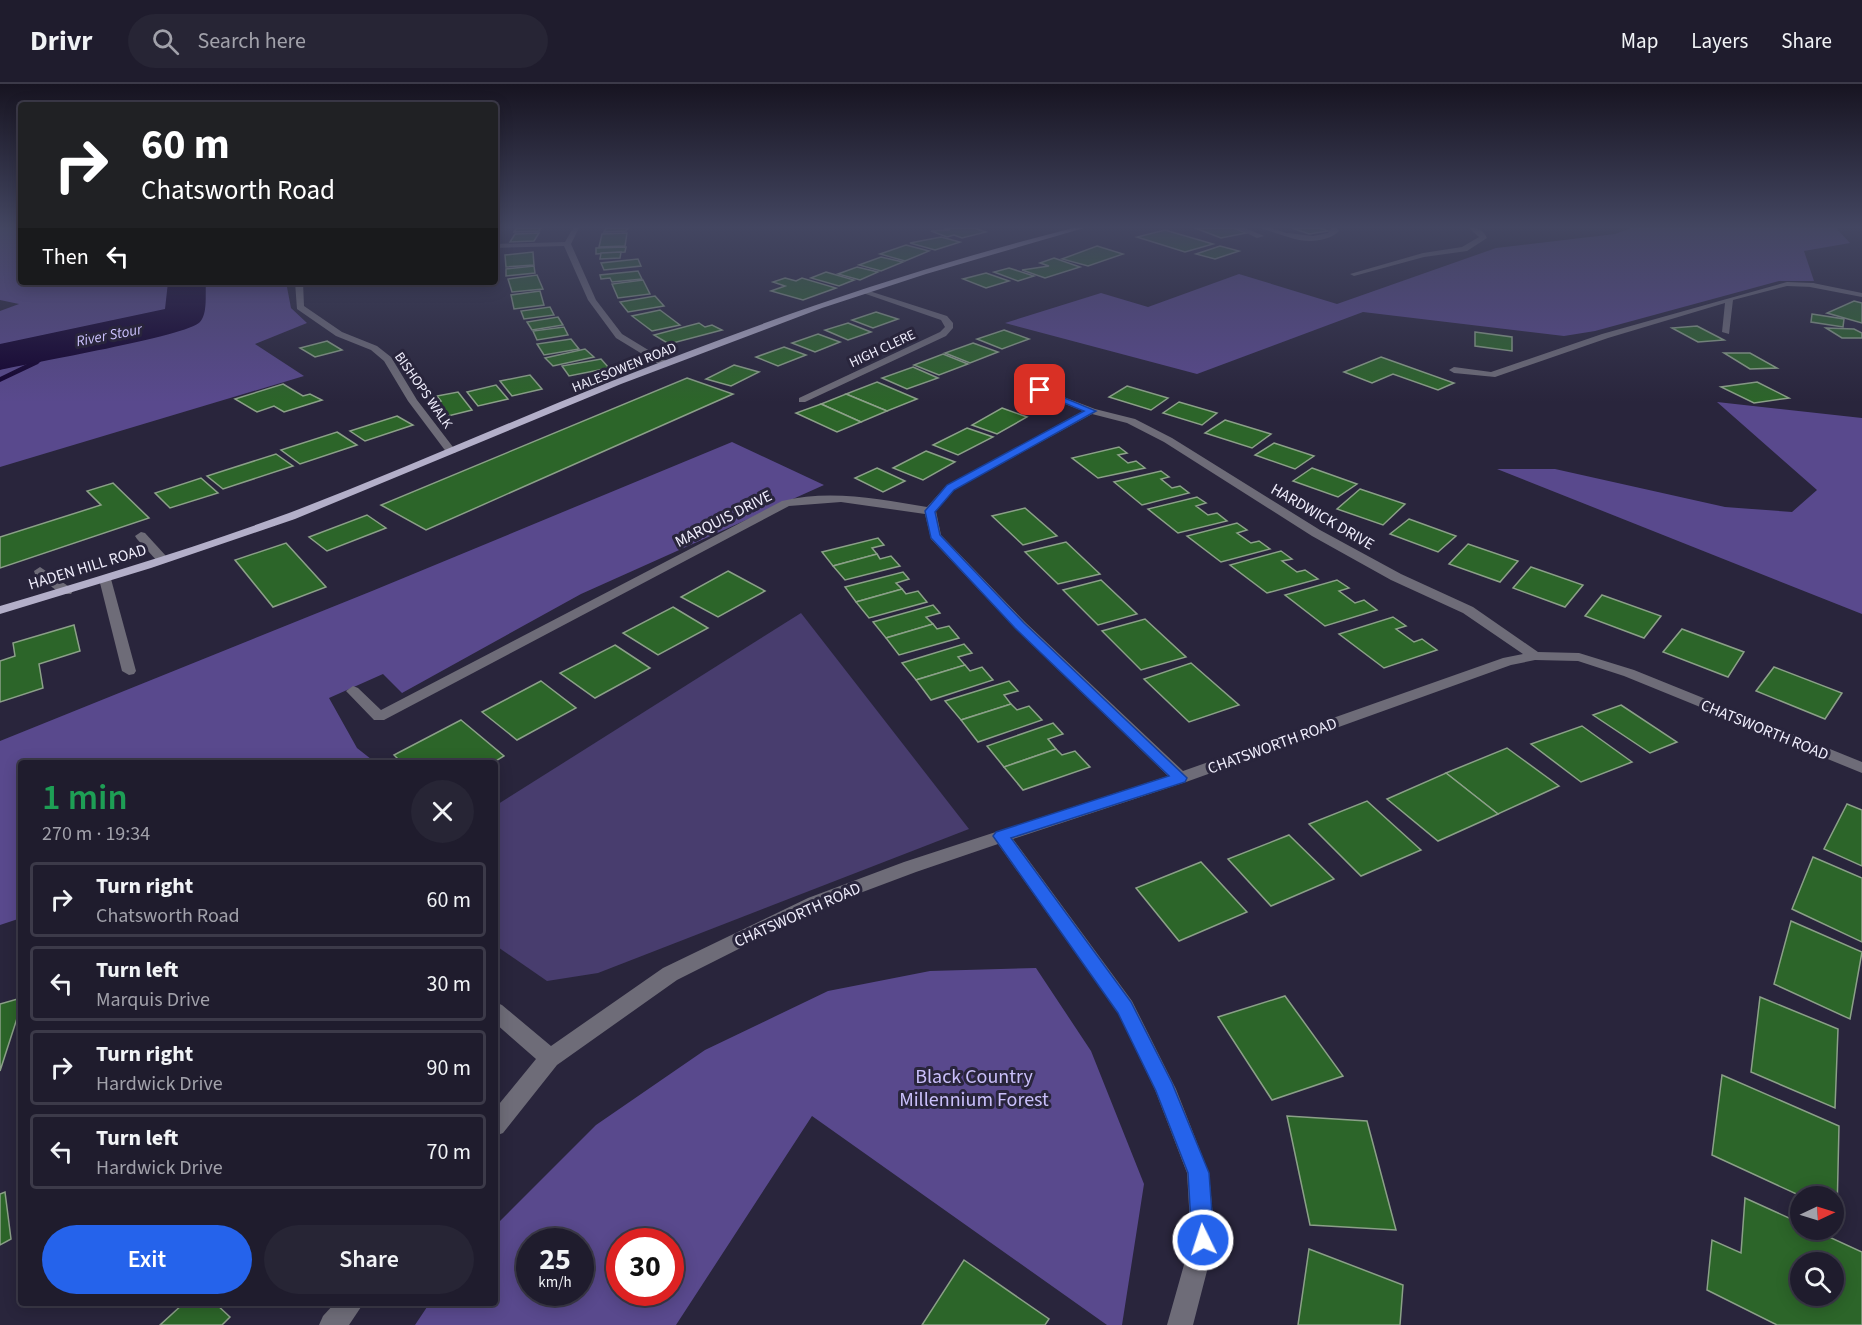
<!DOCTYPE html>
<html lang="en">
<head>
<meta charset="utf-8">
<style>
  :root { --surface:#1f1c2d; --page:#272535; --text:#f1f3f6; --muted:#a1a1aa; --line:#3c3a49; --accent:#2563eb }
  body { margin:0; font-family:"Source Sans 3",sans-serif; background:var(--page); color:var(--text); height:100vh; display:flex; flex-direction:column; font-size:22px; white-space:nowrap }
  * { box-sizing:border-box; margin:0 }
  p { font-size:20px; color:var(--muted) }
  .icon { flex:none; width:33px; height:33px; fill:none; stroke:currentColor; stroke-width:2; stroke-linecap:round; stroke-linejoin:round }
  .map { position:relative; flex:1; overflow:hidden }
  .side { position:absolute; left:18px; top:676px; width:480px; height:546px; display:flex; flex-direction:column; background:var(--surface); border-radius:6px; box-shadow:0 3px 15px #0003,0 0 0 2px var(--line) }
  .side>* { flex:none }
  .banner { position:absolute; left:18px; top:18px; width:480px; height:183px; border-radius:6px; box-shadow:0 3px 15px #0003,0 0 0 2px var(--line); background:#202124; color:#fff; overflow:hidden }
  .needle { width:39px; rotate:86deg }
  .fabs { position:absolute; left:1790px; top:1102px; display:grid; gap:12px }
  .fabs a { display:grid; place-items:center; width:54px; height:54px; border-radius:50%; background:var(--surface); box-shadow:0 3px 15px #0003,0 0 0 2px var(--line); font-size:30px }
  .speed { position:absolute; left:516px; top:1144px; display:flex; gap:12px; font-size:30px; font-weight:700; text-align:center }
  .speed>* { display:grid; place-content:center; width:78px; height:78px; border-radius:50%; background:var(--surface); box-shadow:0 3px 15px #0003,0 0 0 2px var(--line); line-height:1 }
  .speed small { font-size:15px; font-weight:400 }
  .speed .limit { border:9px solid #d22; background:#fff; color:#111 }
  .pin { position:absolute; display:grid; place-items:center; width:51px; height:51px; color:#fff; margin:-26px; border-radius:12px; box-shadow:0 3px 9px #0006 }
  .me { position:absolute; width:66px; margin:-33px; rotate:356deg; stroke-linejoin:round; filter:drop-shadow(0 0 4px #0008) }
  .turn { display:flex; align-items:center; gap:21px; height:126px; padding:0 24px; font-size:27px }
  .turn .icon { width:78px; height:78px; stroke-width:2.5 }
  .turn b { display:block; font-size:42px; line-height:51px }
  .then { display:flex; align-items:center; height:57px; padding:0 24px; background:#0003; gap:12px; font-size:22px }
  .round { display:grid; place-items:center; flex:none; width:63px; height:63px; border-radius:32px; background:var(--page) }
  .headline { display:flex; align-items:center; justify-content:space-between; height:102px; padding:0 24px }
  h1 { font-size:36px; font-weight:600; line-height:45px; color:#1e9e55 }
  .primary-button { display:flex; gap:12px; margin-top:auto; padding:12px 24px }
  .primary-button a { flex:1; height:69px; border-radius:36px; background:var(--accent); color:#fff; font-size:24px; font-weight:600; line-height:69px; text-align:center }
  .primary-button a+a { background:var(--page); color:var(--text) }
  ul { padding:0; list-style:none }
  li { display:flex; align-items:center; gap:18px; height:75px; margin:0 12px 9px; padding:0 12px; border:3px solid var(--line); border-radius:6px }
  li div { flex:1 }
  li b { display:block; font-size:22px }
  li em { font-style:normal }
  header { display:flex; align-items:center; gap:36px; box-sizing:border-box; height:84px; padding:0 30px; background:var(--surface); border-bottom:2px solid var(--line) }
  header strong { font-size:28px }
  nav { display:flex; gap:33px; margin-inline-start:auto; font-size:21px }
  .search { width:420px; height:54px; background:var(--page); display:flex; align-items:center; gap:15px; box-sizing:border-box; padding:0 21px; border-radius:33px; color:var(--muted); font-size:22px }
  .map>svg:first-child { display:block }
</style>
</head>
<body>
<header>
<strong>Drivr</strong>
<div class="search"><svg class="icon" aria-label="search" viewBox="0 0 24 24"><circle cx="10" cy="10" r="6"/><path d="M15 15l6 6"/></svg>Search here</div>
<nav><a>Map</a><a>Layers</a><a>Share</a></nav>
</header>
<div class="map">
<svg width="1862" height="1241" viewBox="0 0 1862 1241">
  <rect width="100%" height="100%" fill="#29253c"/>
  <!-- green -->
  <polygon fill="#483d6e" points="801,529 969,745 598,889 547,897 495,861 495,722"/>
  <!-- forest -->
  <g fill="#59498d" fill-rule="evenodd">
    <polygon points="0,144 21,144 21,198 286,198 291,224 307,239 255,260 304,292 0,383 0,227 19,220 0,216"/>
    <polygon points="1631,144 1836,144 1850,159 1804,167 1814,197 1779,197 1595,247 1564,252 1363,228 1197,290 1005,239 1101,209 1148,223 1239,190 1337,220 1496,164 1615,150"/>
    <polygon points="1717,318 1862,334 1862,530 1497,385 1555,385 1725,423 1792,428 1817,406"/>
    <polygon points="732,358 824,401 581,510 402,609 383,590 329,614 357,664 376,679 21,680 21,834 0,841 0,657 372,507"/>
    <path d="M1036,884L1091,967L1144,1100L1122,1241H1107L812,1032L676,1241H415L429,1220H495V1142L596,1041L705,966L828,907L930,887ZM530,1158H580V1209H530ZM620,1158H670V1209H620Z"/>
  </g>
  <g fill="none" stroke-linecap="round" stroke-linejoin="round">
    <!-- stream -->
    <polygon fill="#12012f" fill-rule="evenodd" points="51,258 58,260 38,280 0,298 0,293 33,277"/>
    <!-- river -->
    <path fill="#12012f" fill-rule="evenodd" d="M168,198H206C205,210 208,229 200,238C188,252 29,279 0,286V260L165,225Z"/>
  </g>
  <!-- building -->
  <g fill="#2c6529" stroke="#8ba088" stroke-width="1.5" fill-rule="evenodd">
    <polygon points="517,144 541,144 539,147 514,148"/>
    <polygon points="606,144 628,144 626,147 604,148"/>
    <polygon points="944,144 974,144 986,148 962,154 954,151 947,153 931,147 950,146"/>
    <polygon points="1195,144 1234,144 1246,149 1221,154"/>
    <polygon points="1292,144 1320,144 1328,147 1309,150"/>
    <polygon points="1165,146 1213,160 1185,168 1137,153"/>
    <polygon points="539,149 534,157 510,158 515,150"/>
    <polygon points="627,149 625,162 599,163 602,150"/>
    <polygon points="941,153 960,158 935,166 910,159"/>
    <polygon points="906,161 929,167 905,177 880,170"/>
    <polygon points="1097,162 1123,170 1088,182 1062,175"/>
    <polygon points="1220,162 1239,167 1215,175 1196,170"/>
    <polygon points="626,163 625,168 596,170 596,164"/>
    <polygon points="533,168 534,181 506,183 505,171"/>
    <polygon points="621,168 620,174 600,175 601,169"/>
    <polygon points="881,173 903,178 881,187 859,181"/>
    <polygon points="1054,174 1080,183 1045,194 1022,186 1049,182 1040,179"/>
    <polygon points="638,175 641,182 604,186 601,179"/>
    <polygon points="534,182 535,189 506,192 506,185"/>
    <polygon points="857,183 878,188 860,196 838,190"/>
    <polygon points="1009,184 1034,192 1018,197 994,188"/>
    <polygon points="638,187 642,195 612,198 610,194 601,195 600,191"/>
    <polygon points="826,188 854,196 839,202 811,194"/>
    <polygon points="986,189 1009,197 986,204 963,195"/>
    <polygon points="537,191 543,205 512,208 508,195"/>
    <polygon points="785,194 796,197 802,194 836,204 803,216 771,207 785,202 773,198"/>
    <polygon points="643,196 650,210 618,214 612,200"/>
    <polygon points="540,207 544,221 514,225 511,211"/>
    <polygon points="655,212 664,222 628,228 620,218"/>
    <polygon points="1854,217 1862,219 1862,239 1827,229"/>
    <polygon points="550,223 554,231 524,235 521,227"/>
    <polygon points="660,226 680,241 652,247 632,232"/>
    <polygon points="876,228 898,235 873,244 852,236"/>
    <polygon points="1812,230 1844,235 1843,243 1811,238"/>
    <polygon points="558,233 563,241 532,246 527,238"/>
    <polygon points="699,239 705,243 712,241 722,246 669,260 654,251"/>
    <polygon points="848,239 871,248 848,256 825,246"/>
    <polygon points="1697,242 1724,256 1698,258 1672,244"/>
    <polygon points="564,243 568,251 537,256 533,247"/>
    <polygon points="1826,244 1854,245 1862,249 1862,254 1842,254"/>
    <polygon points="1004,246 1029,255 1002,265 977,255"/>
    <polygon points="1475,248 1512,253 1512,267 1475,262"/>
    <polygon points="818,250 840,258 815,268 792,259"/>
    <polygon points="571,255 579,265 544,271 537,260"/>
    <polygon points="327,257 342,266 315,273 300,264"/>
    <polygon points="973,259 998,268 970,279 945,269"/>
    <polygon points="784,263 806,271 778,282 756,273"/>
    <polygon points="585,265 594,273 553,282 545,274"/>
    <polygon points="1724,269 1750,269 1777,284 1750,285"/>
    <polygon points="943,270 968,280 939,291 914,281"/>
    <polygon points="1381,273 1454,299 1438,306 1393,290 1372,299 1344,288"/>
    <polygon points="601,275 609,284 569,292 562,282"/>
    <polygon points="734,281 759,288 731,302 706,295"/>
    <polygon points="913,283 938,294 907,305 882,294"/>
    <polygon points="530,291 542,305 512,312 500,297"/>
    <polygon points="687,294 733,310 426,446 381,421"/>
    <polygon points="877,298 917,315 887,327 846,310"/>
    <polygon points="1757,298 1789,314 1754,319 1721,303"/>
    <polygon points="283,300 303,312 310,310 322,316 284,328 274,322 257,328 235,315"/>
    <polygon points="496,301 508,315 478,322 467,308"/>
    <polygon points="1127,302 1168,314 1151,326 1109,313"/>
    <polygon points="458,308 472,326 444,333 433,319 441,317 437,312"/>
    <polygon points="846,310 887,327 861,338 821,320"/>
    <polygon points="1179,318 1217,329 1202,341 1163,329"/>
    <polygon points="821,320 861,338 837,348 796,329"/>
    <polygon points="1002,324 1027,333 997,350 972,341"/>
    <polygon points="397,332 413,341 365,357 350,347"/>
    <polygon points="1225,336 1271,350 1252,364 1205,349"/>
    <polygon points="967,344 993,353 958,371 933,361"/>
    <polygon points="337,348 357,361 300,380 281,366"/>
    <polygon points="1274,359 1314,372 1295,385 1255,371"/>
    <polygon points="1119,363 1127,369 1118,371 1128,379 1136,377 1145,384 1098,394 1072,374"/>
    <polygon points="926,367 955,378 923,396 893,384"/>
    <polygon points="276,370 293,382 223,405 207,392"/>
    <polygon points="877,384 905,397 883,408 855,394"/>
    <polygon points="1312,384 1357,400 1338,413 1293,397"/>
    <polygon points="1161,387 1169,393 1161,395 1172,404 1180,402 1189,409 1142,421 1114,398"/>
    <polygon points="201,394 218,409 170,424 155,409"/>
    <polygon points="113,399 149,434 0,484 0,453 101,421 87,407"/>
    <polygon points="1360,405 1405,420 1383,441 1337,425"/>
    <polygon points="1197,413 1206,419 1196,422 1208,431 1217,429 1227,437 1178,449 1148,425"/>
    <polygon points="1025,424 1057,452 1023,461 992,432"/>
    <polygon points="367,431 386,444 327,467 309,453"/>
    <polygon points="1409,435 1456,452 1438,468 1390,450"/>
    <polygon points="1237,439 1247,446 1237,449 1251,459 1259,457 1270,465 1221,478 1187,452"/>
    <polygon points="878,454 884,461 872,464 877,470 833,482 822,468"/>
    <polygon points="1066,458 1100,490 1058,500 1025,468"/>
    <polygon points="286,459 326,503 273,523 235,476"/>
    <polygon points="1468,460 1518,477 1500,498 1449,480"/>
    <polygon points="1281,467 1292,475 1282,477 1297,488 1305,486 1318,495 1267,509 1230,481"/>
    <polygon points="877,470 880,475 891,472 900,482 845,496 833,482"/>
    <polygon points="1531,483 1583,501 1565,523 1513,504"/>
    <polygon points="728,487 765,507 718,533 681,513"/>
    <polygon points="903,488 909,495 896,499 902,505 856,518 845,503"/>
    <polygon points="1101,496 1137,530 1098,541 1063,506"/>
    <polygon points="1337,496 1349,504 1339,507 1355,519 1364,516 1377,526 1325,542 1285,511"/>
    <polygon points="902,505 906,510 918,507 927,518 869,534 856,518"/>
    <polygon points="1602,511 1661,532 1644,554 1585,532"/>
    <polygon points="933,521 940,529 926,533 933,540 886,554 873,538"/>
    <polygon points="673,523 708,544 658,571 623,549"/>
    <polygon points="1393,533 1406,542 1396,545 1414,558 1422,555 1437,566 1384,584 1339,550"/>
    <polygon points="1145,535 1186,573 1141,586 1102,547"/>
    <polygon points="933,540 937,545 949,542 959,554 899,571 886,554"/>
    <polygon points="74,541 80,567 39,580 43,604 0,618 0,577 15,572 13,559"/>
    <polygon points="1682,545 1744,568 1728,593 1663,568"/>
    <polygon points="964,560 972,569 958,573 965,581 916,596 902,579"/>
    <polygon points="615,561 650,584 595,614 560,589"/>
    <polygon points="1191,579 1239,621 1189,638 1144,595"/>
    <polygon points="965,581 970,587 982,583 993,596 931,616 916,596"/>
    <polygon points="1774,583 1842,609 1825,635 1756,607"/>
    <polygon points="541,597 576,624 517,656 482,628"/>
    <polygon points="1009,597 1018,607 1004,611 1011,620 961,636 945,617"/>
    <polygon points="1011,620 1017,626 1029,622 1042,636 978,658 961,636"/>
    <polygon points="1621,621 1677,658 1650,669 1593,631"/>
    <polygon points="461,636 504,672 491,680 464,680 461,677 456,680 403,680 394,671"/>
    <polygon points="1053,639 1063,650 1048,655 1056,665 1004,683 987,662"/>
    <polygon points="1582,642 1632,678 1581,698 1531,660"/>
    <polygon points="1507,664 1559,702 1498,730 1446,689"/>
    <polygon points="1056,665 1062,671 1075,667 1090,683 1023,706 1004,683"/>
    <polygon points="1446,689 1498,730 1438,757 1387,715"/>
    <polygon points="1367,717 1421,766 1361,792 1309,740"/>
    <polygon points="1847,720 1862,726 1862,782 1824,765"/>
    <polygon points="1289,751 1334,795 1271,822 1228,775"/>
    <polygon points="1813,773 1862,794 1862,858 1792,825"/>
    <polygon points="1201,778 1247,828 1179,857 1136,804"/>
    <polygon points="1791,837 1862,868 1850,935 1774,900"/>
    <polygon points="1285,912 1343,992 1272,1016 1218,933"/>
    <polygon points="1760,913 1838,945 1835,1024 1751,988"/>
    <polygon points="21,914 21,922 0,987 0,920"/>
    <polygon points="1722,991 1839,1042 1837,1129 1833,1127 1833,1113 1803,1113 1712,1071"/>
    <polygon points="1287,1032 1367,1037 1396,1146 1310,1141"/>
    <polygon points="5,1108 11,1155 0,1161 0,1110"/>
    <path d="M1745,1114L1800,1139V1146H1814L1862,1168V1241H1777L1707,1206L1712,1156L1741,1169ZM1800,1179H1833V1212H1800Z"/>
    <polygon points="1309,1165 1403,1201 1400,1241 1298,1241"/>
    <polygon points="964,1176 1049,1235 1045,1241 922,1241"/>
    <polygon points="183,1220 216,1220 230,1233 222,1241 160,1241"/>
  </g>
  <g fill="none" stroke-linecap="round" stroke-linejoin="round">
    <!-- service -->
    <g fill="#6e6c78" fill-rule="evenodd">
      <path d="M1331,144H1337L1339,147C1326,160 1299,159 1284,151L1288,149L1313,152L1328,149Z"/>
      <polygon points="1787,198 1813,199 1817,201 1813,203 1787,202 1733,216 1729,250 1722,248 1725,219 1608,254 1495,293 1454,289 1449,286 1454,283 1491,288 1602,250"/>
      <polygon points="141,448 145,449 166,472 166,478 158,478 137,455 135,452"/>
      <polygon points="40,483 71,504 73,507 71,510 61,510 35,490 34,487"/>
    </g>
    <!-- minor -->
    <g fill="#6e6c78" fill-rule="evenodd">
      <polygon points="573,144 579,144 571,160 596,216 622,250 668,278 668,282 662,282 616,254 588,216 564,162 495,164 495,160 565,158"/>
      <polygon points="1236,144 1245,144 1264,152 1257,154"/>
      <polygon points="1260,144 1271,144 1292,151 1288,153"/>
      <path d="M1469,144C1478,144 1483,145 1487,154L1467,167L1424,173L1354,192L1350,190L1423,169L1462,163L1479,153Z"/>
      <polygon points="295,198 303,198 304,222 342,248 377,262 391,273 417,316 456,367 455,369 447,369 408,317 384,277 371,266 336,252 297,225"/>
      <polygon points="1813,199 1862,209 1862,213 1810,203 1810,199"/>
      <polygon points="863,205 947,232 953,239 953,244 946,252 805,318 799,318 799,314 940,248 945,243 941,236 863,209"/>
      <path d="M1040,304L1095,325L1135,335L1172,354L1320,446L1401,490L1473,523L1538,568L1579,569L1634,586L1862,678V689L1624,592L1578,577L1535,576L1511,581L1186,698L1013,755L1132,917L1176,1005L1209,1089L1215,1156L1193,1241H1167L1191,1156L1187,1089L1155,1006L1118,929L998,760L916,788L820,824L677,896L557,981L503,1049L495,1052V1025L536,975L495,939V918L502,921L551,962L663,884L808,814L904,778L1168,692L1015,544L931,455L925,430L841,418L789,422L384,636H374L346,607L353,602L358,604L381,626L782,417C830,405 879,415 927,423L946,402L1083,327L1037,309L1035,307ZM1092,330L1127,339L1164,358L1312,452L1391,496L1463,529L1523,570L1503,574L1183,687L1025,538L941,451L936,427L954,406Z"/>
      <polygon points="105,491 111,495 136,587 134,590 129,591 122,587 99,495"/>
      <polygon points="334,1220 363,1220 349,1241 319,1241 323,1232"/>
    </g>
    <!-- primary -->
    <path fill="#b3afc9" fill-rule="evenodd" d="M1073,144H1084L926,190L822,224L621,300L295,435L151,484L0,530V522C97,493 194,464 289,429C397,388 504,340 612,297C763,237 915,184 1073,144Z"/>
  </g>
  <!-- sky -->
  <linearGradient id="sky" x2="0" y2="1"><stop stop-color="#171421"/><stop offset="0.45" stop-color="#434661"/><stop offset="1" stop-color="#434661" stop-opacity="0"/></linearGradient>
  <rect width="1862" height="318" fill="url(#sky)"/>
  <!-- route -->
  <polygon fill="#2563eb" stroke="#184099" stroke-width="1.5" points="1037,305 1043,305 1096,327 954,406 935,428 940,451 1024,539 1187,694 1185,698 1011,754 1131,918 1172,999 1209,1089 1214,1156 1210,1164 1203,1167 1195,1164 1192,1156 1188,1089 1156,1007 1118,929 993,752 996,748 1169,692 1015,544 931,454 925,427 947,401 1084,327 1037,308"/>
  <g text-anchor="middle" stroke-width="6" stroke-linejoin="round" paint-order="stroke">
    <!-- far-street labels -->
    <g font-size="14" fill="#f0eefd" stroke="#29253c">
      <text transform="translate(882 264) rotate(-25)" y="5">HIGH CLERE</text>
      <text transform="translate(624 283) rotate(-22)" y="5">HALESOWEN ROAD</text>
      <text transform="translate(424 306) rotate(55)" y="5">BISHOPS WALK</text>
    </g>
    <!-- far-water labels -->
    <g font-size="15" font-style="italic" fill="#cbc1fd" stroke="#29253c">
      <text transform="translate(109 251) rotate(-11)" y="5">River Stour</text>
    </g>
    <!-- street labels -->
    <g font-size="16" fill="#f0eefd" stroke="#29253c">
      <text transform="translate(1323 432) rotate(30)" y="6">HARDWICK DRIVE</text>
      <text transform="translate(723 434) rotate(-27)" y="6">MARQUIS DRIVE</text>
      <text transform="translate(87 482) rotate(-17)" y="6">HADEN HILL ROAD</text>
      <text transform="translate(1765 645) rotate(22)" y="6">CHATSWORTH ROAD</text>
      <text transform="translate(1272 661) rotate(-20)" y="6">CHATSWORTH ROAD</text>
      <text transform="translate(797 830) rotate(-24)" y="6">CHATSWORTH ROAD</text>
    </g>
    <!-- near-park labels -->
    <g font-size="20" fill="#cac0fb" stroke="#29253c">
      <text x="974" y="999">Black Country<tspan x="974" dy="23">Millennium Forest</tspan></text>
    </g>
  </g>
</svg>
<div class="fabs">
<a><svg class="needle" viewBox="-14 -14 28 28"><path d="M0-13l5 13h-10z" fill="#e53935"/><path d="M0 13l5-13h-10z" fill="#a1a1aa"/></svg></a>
<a><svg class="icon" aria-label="search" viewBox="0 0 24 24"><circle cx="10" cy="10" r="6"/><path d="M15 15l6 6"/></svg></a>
</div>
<div class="speed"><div>25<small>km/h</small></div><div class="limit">30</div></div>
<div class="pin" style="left:1040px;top:306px;background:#d93025"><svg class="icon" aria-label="arrive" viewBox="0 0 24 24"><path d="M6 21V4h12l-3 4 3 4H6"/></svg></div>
<svg class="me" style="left:1203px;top:1156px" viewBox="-20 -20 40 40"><circle r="17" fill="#2563eb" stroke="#fff" stroke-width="3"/><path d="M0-11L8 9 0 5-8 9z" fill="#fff"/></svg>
<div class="banner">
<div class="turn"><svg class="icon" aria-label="right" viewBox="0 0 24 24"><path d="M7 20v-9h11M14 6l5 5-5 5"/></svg><div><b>60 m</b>Chatsworth Road</div></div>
<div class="then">Then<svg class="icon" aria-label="left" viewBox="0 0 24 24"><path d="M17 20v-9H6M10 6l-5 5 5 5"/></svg></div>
</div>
<section class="side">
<div class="headline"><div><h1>1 min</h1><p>270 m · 19:34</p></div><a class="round"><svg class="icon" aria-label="close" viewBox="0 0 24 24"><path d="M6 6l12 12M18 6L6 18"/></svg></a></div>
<ul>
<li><svg class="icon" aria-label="right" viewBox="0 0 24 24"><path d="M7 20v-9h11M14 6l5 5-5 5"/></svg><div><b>Turn right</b><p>Chatsworth Road</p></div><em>60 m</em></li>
<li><svg class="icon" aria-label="left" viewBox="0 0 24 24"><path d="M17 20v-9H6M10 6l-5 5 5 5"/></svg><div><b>Turn left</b><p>Marquis Drive</p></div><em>30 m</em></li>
<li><svg class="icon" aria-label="right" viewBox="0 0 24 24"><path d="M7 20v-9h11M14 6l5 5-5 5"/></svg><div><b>Turn right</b><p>Hardwick Drive</p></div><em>90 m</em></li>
<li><svg class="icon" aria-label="left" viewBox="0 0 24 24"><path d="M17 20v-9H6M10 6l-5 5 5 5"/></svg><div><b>Turn left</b><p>Hardwick Drive</p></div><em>70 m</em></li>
</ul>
<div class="primary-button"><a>Exit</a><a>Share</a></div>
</section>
</div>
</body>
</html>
